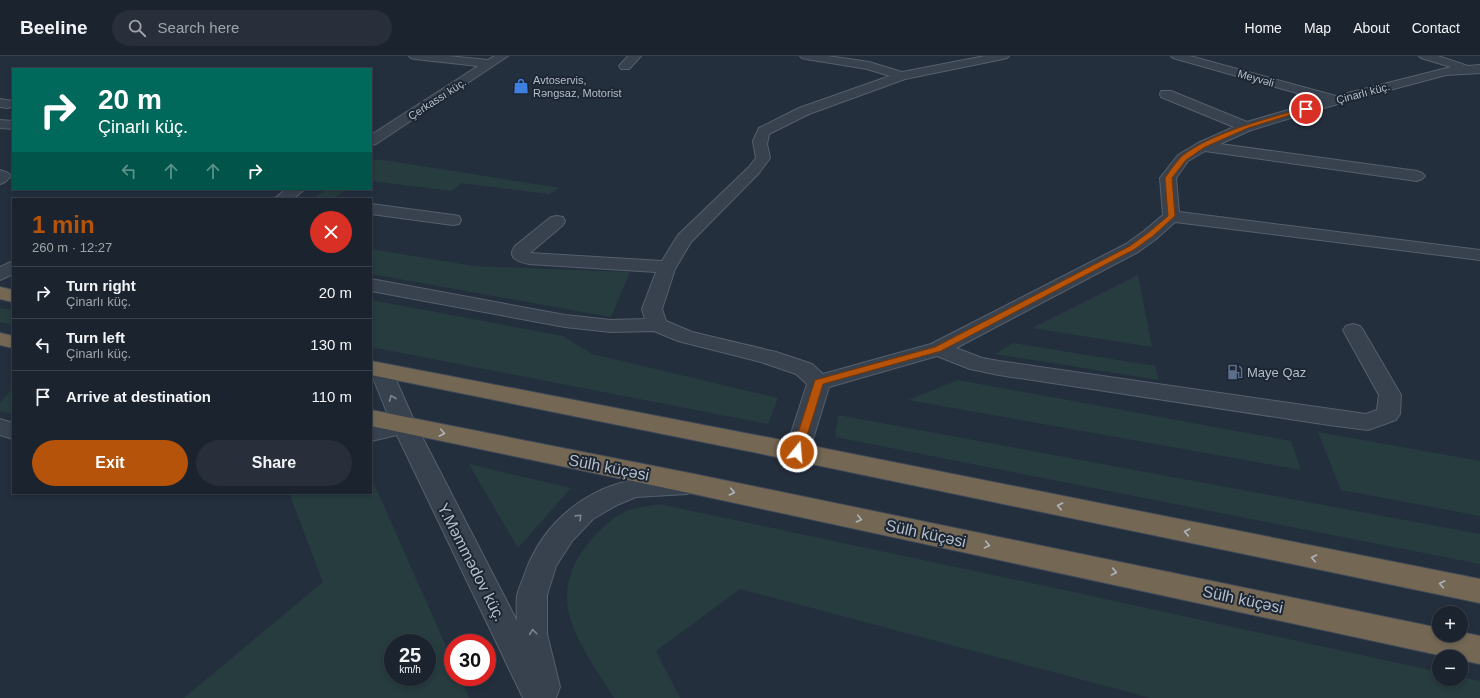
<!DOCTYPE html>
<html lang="en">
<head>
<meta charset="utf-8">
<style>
  :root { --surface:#1b232e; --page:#282f3a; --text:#f1f3f6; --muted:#a0a4aa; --line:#39404a; --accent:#b45309 }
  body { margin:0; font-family:Arial,sans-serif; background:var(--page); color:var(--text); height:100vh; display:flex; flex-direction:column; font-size:15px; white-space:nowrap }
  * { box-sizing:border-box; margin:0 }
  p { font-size:13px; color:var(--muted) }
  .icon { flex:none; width:22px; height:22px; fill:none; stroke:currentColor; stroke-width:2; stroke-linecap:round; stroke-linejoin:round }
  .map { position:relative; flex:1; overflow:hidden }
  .sheet { position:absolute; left:12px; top:142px; width:360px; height:296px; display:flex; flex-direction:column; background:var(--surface); border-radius:0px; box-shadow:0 2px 6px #0003,0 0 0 1px var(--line) }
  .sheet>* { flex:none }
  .top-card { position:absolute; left:12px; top:12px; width:360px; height:122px; border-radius:0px; box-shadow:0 2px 6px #0003,0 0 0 1px var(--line); background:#00695c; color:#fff; overflow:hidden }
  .tools { position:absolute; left:1432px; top:550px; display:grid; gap:8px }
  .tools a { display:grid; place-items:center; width:36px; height:36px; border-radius:50%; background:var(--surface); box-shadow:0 2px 6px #0003,0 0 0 1px var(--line); font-size:20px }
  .speed { position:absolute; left:384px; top:578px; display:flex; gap:8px; font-size:20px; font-weight:700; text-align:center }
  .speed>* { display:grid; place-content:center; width:52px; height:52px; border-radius:50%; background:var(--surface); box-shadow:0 2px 6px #0003,0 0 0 1px var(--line); line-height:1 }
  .speed small { font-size:10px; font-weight:400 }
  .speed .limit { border:6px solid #d22; background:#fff; color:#111 }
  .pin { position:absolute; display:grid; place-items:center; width:34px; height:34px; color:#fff; margin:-17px; border:2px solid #fff; border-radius:50%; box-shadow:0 1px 4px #0007 }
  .me { position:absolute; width:44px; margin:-22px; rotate:17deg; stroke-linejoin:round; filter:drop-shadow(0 0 3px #0008) }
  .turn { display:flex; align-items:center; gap:14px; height:84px; padding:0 20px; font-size:18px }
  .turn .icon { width:52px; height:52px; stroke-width:2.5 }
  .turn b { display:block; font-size:28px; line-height:34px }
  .lanes { display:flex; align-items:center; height:38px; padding:0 20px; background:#0003; justify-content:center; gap:20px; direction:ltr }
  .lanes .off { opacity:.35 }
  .round { display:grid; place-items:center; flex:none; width:42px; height:42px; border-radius:21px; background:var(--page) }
  .head { display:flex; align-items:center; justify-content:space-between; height:68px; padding:0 20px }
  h1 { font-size:24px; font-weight:800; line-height:30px; color:var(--accent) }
  .cta { display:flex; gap:8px; margin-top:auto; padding:8px 20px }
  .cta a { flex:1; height:46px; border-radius:24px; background:var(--accent); color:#fff; font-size:16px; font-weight:800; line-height:46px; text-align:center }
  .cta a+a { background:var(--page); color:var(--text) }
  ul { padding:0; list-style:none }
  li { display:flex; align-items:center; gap:12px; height:52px; padding:0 20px; border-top:1px solid var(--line) }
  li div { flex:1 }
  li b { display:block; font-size:15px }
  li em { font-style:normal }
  header { display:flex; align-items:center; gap:24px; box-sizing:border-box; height:56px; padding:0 20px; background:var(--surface); border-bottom:1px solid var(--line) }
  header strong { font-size:19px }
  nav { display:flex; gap:22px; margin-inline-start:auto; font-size:14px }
  .search { width:280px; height:36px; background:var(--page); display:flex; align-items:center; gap:10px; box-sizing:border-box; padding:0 14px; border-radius:22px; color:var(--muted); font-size:15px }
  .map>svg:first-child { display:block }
</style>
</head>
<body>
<header>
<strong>Beeline</strong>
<div class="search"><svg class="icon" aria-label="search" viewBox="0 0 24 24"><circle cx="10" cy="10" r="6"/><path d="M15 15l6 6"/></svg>Search here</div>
<nav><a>Home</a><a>Map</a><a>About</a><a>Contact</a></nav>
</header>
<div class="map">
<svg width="1480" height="642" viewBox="0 0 1480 642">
  <rect width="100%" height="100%" fill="#242f3e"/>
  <!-- green -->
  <g fill="#263c3f" fill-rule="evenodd">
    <polygon points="372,103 390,105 560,132 549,138 461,127 452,135 371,125 371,104"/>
    <polygon points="327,133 347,133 333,143 312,143"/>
    <polygon points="371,193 474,210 630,216 611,261 371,218"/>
    <polygon points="1138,219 1152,291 1032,272"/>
    <polygon points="371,244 563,280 592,298 778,342 768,368 371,291"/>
    <polygon points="0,252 13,254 13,269 0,266"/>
    <polygon points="1013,287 1155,310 1159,324 995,298"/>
    <polygon points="958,324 1291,385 1301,414 908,344"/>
    <polygon points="13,332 13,358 0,355 0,347"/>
    <polygon points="838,359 1480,478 1480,508 835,381"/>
    <polygon points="1318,376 1480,405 1480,460 1341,434"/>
    <polygon points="469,408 571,432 518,492"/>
    <path d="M371,421L453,606V621H460L469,642H184L323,526L289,437H371ZM393,587H427V621H393Z"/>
    <path d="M659,448L1055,532L1439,616V623H1461V621L1480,625V642H1151L740,533L656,595L680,642H614C581,588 540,543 591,484C601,473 616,457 632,453C640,451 650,450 659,448Z"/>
  </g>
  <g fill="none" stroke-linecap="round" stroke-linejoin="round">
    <defs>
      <g id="minor">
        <polygon points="409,0 448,0 488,4 494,0 508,0 376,88 371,89 371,79 478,10 415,3 411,2"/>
        <polygon points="628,0 641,0 629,13 621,13 619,10"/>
        <path d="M800,0H828L869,6L902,16L985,0H1009L1007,2L1003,3L905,23L809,58L769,78L767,88L770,102L759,117L691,186L675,213L662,253L666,265L692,276L776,296L812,308L823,318L931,288L1126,188L1144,175L1163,159L1160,122L1178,99L1198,87L1234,71L1161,41L1160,38L1161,35H1171L1247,66L1322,44L1173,2L1171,0H1190L1336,40L1451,11L1421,2L1419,0H1438L1468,10L1480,9V17L1446,19L1341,47L1251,74L1220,88L1417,115L1422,117L1425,120L1422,123L1417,125L1205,95L1188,105L1176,122L1179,156L1480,194V204L1175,166L1156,183L1138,196L956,292L982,302L999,305L1366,358L1377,354L1379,339L1343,274L1346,270L1353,268L1360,270L1363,274L1401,339L1400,358L1396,364L1368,374L1329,369L999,319L970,313L937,300L829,331L809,396L806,402L797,405L788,402L785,396L807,328L796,318L761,306L678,285L654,275L611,276L565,271L371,235V223L565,259L611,264L645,263L642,253L656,216L529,208C519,206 506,202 515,190L551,161L557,160L563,161L565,165L563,169L530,197L662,205L678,179L749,111L756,102L753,85L759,72L799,52L890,20L867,13L806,3L802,2Z"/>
        <polygon points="0,43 13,45 13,50 8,52 0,51"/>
        <polygon points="0,64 13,65 13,73 0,72"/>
        <polygon points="0,114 8,117 11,120 5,126 0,128"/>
        <polygon points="286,133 305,133 293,143 274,143"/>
        <polygon points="371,148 453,159 459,160 461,164 459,168 453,169 371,158"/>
        <polygon points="13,205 13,218 0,224 0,211"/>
        <path d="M381,308L389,310L392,315L416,369L517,565C517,557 516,548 517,540C518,533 523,524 525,517C545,461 595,425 654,421C668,420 682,417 696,421L700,428L696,435L687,438L636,441L617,449L593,463L572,485L556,510L547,539V578L560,631L556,642H523L397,379L371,385V369L390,364L371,317L373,310Z"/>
        <polygon points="0,363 13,367 13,383 0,379"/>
      </g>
      <g id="highway">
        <polygon points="0,231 13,234 13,246 0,243"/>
        <polygon points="0,277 13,280 13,292 0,289"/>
        <polygon points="371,305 797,387 1480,523 1480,547 797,405 371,319"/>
        <polygon points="371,354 694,418 1439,572 1439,579 1461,579 1461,576 1480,580 1480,608 1461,604 1461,601 1448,601 694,438 371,370"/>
      </g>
    </defs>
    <!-- minor casing -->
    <use href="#minor" stroke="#565f6c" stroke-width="2"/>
    <!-- highway casing -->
    <use href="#highway" stroke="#434c59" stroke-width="2"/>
    <!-- minor -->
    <use href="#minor" fill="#38414e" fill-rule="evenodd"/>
    <!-- highway -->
    <use href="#highway" fill="#746855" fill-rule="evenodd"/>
  </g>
  <!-- one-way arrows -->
  <defs><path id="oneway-chevron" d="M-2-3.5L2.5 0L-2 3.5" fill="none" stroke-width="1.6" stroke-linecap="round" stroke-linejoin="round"/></defs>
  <g stroke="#7c8592">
    <use href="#oneway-chevron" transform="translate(392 342) rotate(-112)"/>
    <use href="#oneway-chevron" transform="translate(579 461) rotate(-44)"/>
    <use href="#oneway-chevron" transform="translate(533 576) rotate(-95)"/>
  </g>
  <g stroke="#aeb4bd">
    <use href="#oneway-chevron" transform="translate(442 377) rotate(11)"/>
    <use href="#oneway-chevron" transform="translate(732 436) rotate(12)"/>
    <use href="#oneway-chevron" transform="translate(1060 450) rotate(-168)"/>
    <use href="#oneway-chevron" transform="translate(859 463) rotate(12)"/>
    <use href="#oneway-chevron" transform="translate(1187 476) rotate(-168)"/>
    <use href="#oneway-chevron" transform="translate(987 489) rotate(12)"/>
    <use href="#oneway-chevron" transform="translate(1314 502) rotate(-168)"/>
    <use href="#oneway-chevron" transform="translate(1114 516) rotate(12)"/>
    <use href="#oneway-chevron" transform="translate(1442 528) rotate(-169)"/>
  </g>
  <!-- route -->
  <path fill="#b45309" stroke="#753606" d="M1304,52L1309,53L1248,72L1205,91L1186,104L1172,122L1175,160L1153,180L1135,193L941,295L823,328L802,396L800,399H793L792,396L815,324L935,291L1130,190L1148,177L1168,160L1165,122C1170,115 1176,106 1182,100C1213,76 1267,63 1304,52Z"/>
  <!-- icons -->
  <defs>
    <symbol id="shop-bare" viewBox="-9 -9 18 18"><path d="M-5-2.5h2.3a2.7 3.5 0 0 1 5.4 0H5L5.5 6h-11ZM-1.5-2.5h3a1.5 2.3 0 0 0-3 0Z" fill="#3f7fe0" stroke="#1d2633" stroke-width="2.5" paint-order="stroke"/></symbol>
    <symbol id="fuel-bare" viewBox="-9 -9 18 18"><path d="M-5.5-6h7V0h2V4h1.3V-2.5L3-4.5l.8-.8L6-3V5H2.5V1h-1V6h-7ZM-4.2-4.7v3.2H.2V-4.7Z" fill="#5c6f8a" stroke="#1d2633" stroke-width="2.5" paint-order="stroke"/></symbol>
  </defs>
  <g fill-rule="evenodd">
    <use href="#shop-bare" x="510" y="19" width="22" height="22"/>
    <use href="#fuel-bare" x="1224" y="305" width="22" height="22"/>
  </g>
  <g text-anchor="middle" stroke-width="4" stroke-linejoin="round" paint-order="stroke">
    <!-- far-street labels -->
    <g font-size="11" fill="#b4bcc9" stroke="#1d2633">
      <text transform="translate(1256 22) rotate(16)" y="4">Meyvəli</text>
      <text transform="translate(1363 37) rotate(-15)" y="4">Çinarlı küç.</text>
      <text transform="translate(437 43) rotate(-33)" y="4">Çerkassı küç.</text>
    </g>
    <!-- far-poi labels -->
    <g font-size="11" fill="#b4bcc9" stroke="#1d2633" text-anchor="start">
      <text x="533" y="28">Avtoservis,<tspan x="533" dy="13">Rəngsaz, Motorist</tspan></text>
    </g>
    <!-- poi labels -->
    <g font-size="13" fill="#b4bcc9" stroke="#1d2633" text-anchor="start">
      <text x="1247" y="321">Maye Qaz</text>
    </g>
    <!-- near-street labels -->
    <g font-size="16" fill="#b4bcc9" stroke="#1d2633">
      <text transform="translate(609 411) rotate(11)" y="6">Sülh küçəsi</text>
      <text transform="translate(926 477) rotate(12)" y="6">Sülh küçəsi</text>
      <text transform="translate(472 506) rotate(63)" y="6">Y.Məmmədov küç.</text>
      <text transform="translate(1243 543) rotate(12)" y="6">Sülh küçəsi</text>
    </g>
  </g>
</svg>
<div class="tools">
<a>+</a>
<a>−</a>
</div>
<div class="speed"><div>25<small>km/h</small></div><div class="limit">30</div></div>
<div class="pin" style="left:1306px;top:53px;background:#d93025"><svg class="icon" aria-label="arrive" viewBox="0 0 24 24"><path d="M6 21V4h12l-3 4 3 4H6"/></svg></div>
<svg class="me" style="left:797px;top:396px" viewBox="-20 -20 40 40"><circle r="17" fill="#b45309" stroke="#fff" stroke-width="3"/><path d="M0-11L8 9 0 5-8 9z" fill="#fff"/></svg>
<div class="top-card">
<div class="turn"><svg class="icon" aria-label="right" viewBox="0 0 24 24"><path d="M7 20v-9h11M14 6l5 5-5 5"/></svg><div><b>20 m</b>Çinarlı küç.</div></div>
<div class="lanes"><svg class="icon off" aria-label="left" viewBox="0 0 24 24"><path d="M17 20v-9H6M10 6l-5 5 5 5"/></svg><svg class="icon off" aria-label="ahead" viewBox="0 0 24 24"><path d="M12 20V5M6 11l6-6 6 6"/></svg><svg class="icon off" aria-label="ahead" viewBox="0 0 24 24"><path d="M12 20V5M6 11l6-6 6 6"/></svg><svg class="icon" aria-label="right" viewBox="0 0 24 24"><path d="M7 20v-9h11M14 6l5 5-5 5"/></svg></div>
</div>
<section class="sheet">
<div class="head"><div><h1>1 min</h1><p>260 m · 12:27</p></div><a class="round" style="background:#d93025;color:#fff"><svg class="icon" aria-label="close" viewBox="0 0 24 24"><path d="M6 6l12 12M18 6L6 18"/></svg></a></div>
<ul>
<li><svg class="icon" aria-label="right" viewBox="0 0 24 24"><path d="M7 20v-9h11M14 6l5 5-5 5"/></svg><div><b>Turn right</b><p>Çinarlı küç.</p></div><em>20 m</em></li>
<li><svg class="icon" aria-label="left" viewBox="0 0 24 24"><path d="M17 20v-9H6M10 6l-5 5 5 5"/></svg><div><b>Turn left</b><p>Çinarlı küç.</p></div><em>130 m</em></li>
<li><svg class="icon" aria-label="arrive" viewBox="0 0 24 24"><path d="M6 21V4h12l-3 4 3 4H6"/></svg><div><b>Arrive at destination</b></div><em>110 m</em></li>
</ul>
<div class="cta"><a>Exit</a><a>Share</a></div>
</section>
</div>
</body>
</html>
